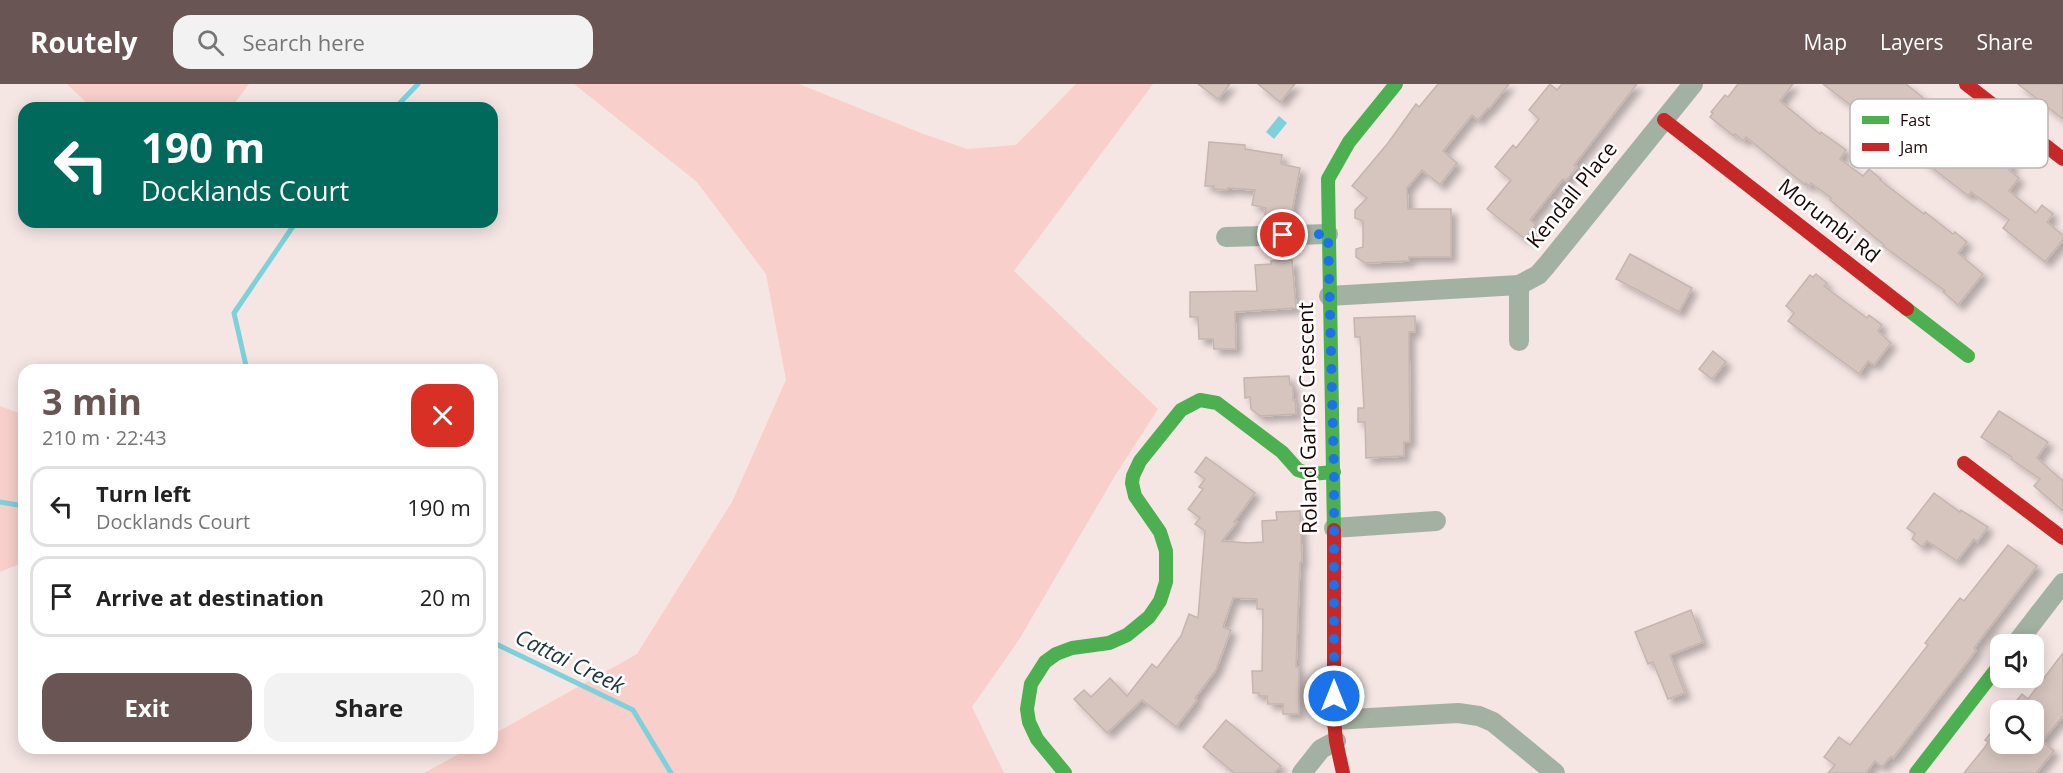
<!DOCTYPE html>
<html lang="en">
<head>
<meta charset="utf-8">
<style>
  :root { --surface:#fff; --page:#f2f2f2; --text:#222; --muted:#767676; --line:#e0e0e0; --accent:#695553 }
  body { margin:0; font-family:"Open Sans",sans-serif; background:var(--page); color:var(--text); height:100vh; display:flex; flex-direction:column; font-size:22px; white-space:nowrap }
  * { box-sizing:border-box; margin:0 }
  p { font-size:20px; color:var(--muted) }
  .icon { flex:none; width:33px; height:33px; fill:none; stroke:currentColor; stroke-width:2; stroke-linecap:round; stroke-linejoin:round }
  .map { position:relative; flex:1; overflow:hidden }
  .drawer { position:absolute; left:18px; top:280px; width:480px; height:390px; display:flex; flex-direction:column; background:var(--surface); border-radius:18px; box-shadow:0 3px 15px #0003 }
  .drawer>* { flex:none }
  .hud { position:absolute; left:18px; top:18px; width:480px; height:126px; border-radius:18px; box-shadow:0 3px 15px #0003; background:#00695c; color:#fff; overflow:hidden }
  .controls { position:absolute; left:1990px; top:550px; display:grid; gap:12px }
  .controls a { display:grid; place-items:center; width:54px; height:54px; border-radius:12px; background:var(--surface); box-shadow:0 3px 15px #0003; font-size:30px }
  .pin { position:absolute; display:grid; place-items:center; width:51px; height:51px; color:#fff; margin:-26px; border:3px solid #fff; border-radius:50%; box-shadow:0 2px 6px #0007 }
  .me { position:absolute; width:66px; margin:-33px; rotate:0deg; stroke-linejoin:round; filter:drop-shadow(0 0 4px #0008) }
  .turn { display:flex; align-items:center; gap:21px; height:126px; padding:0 24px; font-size:27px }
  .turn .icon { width:78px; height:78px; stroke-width:2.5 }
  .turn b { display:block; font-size:42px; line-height:51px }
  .round { display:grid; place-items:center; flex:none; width:63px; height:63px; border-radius:18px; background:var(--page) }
  .summary { display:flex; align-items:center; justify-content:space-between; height:102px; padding:0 24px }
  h1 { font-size:36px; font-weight:700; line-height:45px; color:var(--accent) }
  .button { display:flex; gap:12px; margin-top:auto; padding:12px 24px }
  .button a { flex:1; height:69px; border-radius:18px; background:var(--accent); color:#fff; font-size:24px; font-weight:700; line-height:69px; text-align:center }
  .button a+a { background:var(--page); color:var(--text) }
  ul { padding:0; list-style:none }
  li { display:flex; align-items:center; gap:18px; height:81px; margin:0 12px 9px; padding:0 12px; border:3px solid var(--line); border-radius:18px }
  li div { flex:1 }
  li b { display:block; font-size:22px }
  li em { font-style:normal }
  header { display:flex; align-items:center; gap:36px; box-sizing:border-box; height:84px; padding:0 30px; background:var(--accent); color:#fff }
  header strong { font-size:28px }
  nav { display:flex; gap:33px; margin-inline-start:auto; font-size:21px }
  .search { width:420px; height:54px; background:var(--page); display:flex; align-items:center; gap:15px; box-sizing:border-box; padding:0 21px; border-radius:18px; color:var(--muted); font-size:22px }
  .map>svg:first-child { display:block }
</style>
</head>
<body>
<header>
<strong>Routely</strong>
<div class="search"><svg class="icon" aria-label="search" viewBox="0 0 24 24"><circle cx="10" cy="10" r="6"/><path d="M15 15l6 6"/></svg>Search here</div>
<nav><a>Map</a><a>Layers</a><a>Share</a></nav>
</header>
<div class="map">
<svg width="2063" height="689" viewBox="0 0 2063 689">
  <defs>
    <filter id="shadow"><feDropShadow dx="5.5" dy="5.5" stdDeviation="3" flood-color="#0004"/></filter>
  </defs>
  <rect width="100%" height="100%" fill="#f5e6e4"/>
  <!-- green -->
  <g fill="#f8cfca">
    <polygon points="67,0 249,0 231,24 92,24"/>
    <polygon points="574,0 799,0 921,49 967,65 1016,61 1076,0 1153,0 1014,187 1158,325 1116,390 1020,554 972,623 1004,689 424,689 468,665 492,664 492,651 637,570 732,418 786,296 766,190 697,98"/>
    <polygon points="0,322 24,331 24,478 0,488"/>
  </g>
  <!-- water -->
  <polygon fill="#7dd1db" points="1279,32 1287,39 1274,55 1266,48"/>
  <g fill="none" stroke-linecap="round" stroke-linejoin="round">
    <!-- stream -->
    <g stroke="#7dd1db" stroke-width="5">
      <polyline points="395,24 418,0"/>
      <polyline points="247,286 234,229 296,138"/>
      <polyline points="0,418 24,422"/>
      <polyline points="492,558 633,626 671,689"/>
    </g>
  </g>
  <!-- building -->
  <g fill="#d6c4be" stroke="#c6b4ae" stroke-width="1.5" filter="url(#shadow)">
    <polygon points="1198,0 1230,0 1218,15"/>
    <polygon points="1258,0 1295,0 1280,18"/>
    <polygon points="1438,0 1509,0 1489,25 1488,24 1478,36 1472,31 1443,67 1457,79 1440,101 1422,86 1407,104 1408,125 1451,125 1451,173 1409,173 1409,177 1365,179 1356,173 1356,165 1363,163 1363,137 1355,134 1355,126 1367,114 1352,102 1388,59 1416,20 1419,23"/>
    <polygon points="1550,0 1557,6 1562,0 1637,0 1574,81 1577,83 1566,97 1563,95 1530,136 1536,141 1525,155 1487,125 1511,96 1495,83 1513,61 1516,64 1539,35 1529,26"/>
    <polygon points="1738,0 1793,0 1780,17 1820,50 1821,48 1846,66 1840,75 1863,92 1869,85 1881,95 1880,96 1924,130 1925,128 1953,150 1955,148 1967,158 1958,169 1983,190 1958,221 1943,208 1945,207 1883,162 1884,161 1830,116 1831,114 1811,99 1809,102 1806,99 1805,101 1746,53 1743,57 1735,50 1734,52 1710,33 1713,29 1711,28 1725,11 1728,13"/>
    <polygon points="1823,0 1906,0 1974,55 1975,53 2000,73 2002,71 2013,80 2009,86 2019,94 2009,107 2036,129 2042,121 2053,130 2047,138 2063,151 2063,156 2045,178 2003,144 2009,136 1971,108 1968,112 1920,74 1922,71 1893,48 1890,51 1867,33 1865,36 1852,25 1853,23"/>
    <polygon points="2018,0 2063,0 2063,35"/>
    <polygon points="1209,58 1245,61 1245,65 1282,71 1281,80 1300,84 1292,128 1281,126 1280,132 1265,130 1266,124 1252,121 1255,106 1228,104 1227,106 1214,105 1214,102 1205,102"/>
    <polygon points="1630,170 1692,204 1679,228 1616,195"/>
    <polygon points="1292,176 1296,224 1235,228 1236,265 1214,265 1213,255 1199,255 1198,233 1190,233 1190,208 1257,207 1255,181 1271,180 1271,177"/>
    <polygon points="1816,190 1827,199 1824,202 1867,234 1869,231 1882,241 1878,247 1891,259 1874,281 1868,277 1859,290 1788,237 1794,229 1786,222 1810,191 1813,193"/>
    <polygon points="1415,232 1415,248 1409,248 1410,358 1404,358 1404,372 1366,374 1365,338 1358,338 1358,324 1364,324 1360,253 1355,253 1354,234"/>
    <polygon points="1713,267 1726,278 1712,295 1699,285"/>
    <polygon points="1289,292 1290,301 1293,301 1293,316 1295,316 1296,330 1260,332 1251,325 1250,313 1245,314 1244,294"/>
    <polygon points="1999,327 2048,358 2037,374 2063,397 2063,427 2034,402 2040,395 2011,375 2012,373 1981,353"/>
    <polygon points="1206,373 1255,409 1234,438 1237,438 1222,457 1248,459 1263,458 1262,437 1277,436 1276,428 1300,427 1302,478 1300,478 1296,583 1299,583 1299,630 1283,630 1283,620 1268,620 1267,612 1259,612 1259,609 1253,609 1252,587 1262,587 1263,525 1257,525 1257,515 1233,514 1223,543 1231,546 1216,586 1195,614 1197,616 1176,643 1142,616 1107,649 1074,615 1084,606 1091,613 1110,594 1127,612 1152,580 1157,584 1181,552 1189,530 1198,534 1205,447 1195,440 1200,434 1188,425 1203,405 1199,403 1205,395 1195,388"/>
    <polygon points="1934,409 1960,428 1961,426 1988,443 1977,458 1974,455 1957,477 1927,457 1922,463 1912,455 1915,450 1907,444"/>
    <polygon points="2008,461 2037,482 1974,564 1976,566 1968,577 1893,674 1891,672 1882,683 1875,677 1866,689 1828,689 1835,681 1824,673 1839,653 1850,661 1928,561 1925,559 1960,514 1964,517"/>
    <polygon points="1691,526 1703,558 1670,571 1685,609 1668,615 1653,578 1648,580 1635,548"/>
    <polygon points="2063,569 2063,632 2042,657 2054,667 2036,689 1964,689 1985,663 1988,658 1985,656 2001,636 2001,660 2034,660 2034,627 2008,627 2022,610 2028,615"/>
    <polygon points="1226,636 1281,682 1274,689 1234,689 1203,663"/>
  </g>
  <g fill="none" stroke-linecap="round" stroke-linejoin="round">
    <!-- street -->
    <g stroke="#a3b1a3" stroke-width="20">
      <polyline points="1226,153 1328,150"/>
      <polyline points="1329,212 1519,201"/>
      <polyline points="1519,257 1519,201 1538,191 1546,182 1693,0"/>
      <polyline points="1334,444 1436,437"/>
      <polyline points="2015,561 2063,499"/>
      <polyline points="1334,636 1458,629 1479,632 1493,638 1555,689"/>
      <polyline points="1302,689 1321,665 1336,657"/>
    </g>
    <!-- fast -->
    <g stroke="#4caf50" stroke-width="14">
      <polyline points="1907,225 1968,272"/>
      <polyline points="1334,446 1328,95 1349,58 1396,0"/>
      <polyline points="1065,689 1037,655 1029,638 1027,625 1031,600 1045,578 1056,570 1072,564 1109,559 1127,551 1149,533 1160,517 1166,498 1166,467 1160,448 1135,412 1132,399 1133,392 1140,377 1181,326 1200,316 1217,319 1282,368 1298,386 1311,390 1334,388"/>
      <polyline points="1916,689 2001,579"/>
    </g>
    <!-- jam -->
    <g stroke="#c62828" stroke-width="14">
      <polyline points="1966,0 2063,75"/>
      <polyline points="1664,36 1907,225"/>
      <polyline points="1964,379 2063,454"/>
      <polyline points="1334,446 1334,636 1336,657 1343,689"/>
    </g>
  </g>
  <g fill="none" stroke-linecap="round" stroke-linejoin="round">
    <!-- route -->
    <polyline stroke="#1a73e8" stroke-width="10" stroke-dasharray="0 18" points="1283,151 1328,150 1334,388 1334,612"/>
  </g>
  <g text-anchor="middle" stroke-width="5" stroke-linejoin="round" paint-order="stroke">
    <!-- street labels -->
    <g font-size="21" fill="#1d0705" stroke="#fff">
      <text transform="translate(1572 111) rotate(-51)" y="7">Kendall Place</text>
      <text transform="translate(1829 137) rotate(38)" y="7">Morumbi Rd</text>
      <text transform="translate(1308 334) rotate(-91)" y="7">Roland Garros Crescent</text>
    </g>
    <!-- water labels -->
    <g font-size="22" font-style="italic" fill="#1c373b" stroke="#fff">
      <text transform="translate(570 577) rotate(26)" y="8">Cattai Creek</text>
    </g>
  </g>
  <!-- legend -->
  <rect x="1850" y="15" width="198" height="69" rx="9" fill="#fff" stroke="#bbb5b4" stroke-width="1.5"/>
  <rect x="1862" y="32" width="27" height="8" fill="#4caf50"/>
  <rect x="1862" y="59" width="27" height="8" fill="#c62828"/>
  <g font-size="16" fill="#1d0705">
    <text x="1900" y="42">Fast</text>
    <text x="1900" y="69">Jam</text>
  </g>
</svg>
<div class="controls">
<a><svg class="icon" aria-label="sound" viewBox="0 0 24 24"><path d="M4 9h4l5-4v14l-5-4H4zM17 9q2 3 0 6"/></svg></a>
<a><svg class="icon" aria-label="search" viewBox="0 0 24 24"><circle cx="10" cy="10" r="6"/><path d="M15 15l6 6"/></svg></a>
</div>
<div class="pin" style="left:1283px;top:151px;background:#d93025"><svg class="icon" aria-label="arrive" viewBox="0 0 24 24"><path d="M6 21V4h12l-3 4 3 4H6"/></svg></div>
<svg class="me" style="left:1334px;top:612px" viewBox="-20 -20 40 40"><circle r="17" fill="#1a73e8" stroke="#fff" stroke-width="3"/><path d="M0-11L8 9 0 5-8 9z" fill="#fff"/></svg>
<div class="hud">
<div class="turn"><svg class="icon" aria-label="left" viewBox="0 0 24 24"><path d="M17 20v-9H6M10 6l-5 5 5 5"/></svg><div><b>190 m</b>Docklands Court</div></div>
</div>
<section class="drawer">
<div class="summary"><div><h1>3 min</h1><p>210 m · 22:43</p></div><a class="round" style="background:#d93025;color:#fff"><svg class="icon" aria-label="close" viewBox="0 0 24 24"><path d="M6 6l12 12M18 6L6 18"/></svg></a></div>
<ul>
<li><svg class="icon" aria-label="left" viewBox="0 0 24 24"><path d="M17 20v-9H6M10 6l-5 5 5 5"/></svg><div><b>Turn left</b><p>Docklands Court</p></div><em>190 m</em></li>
<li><svg class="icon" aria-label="arrive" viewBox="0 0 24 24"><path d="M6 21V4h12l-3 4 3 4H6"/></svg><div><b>Arrive at destination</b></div><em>20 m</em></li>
</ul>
<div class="button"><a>Exit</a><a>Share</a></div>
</section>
</div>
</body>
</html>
